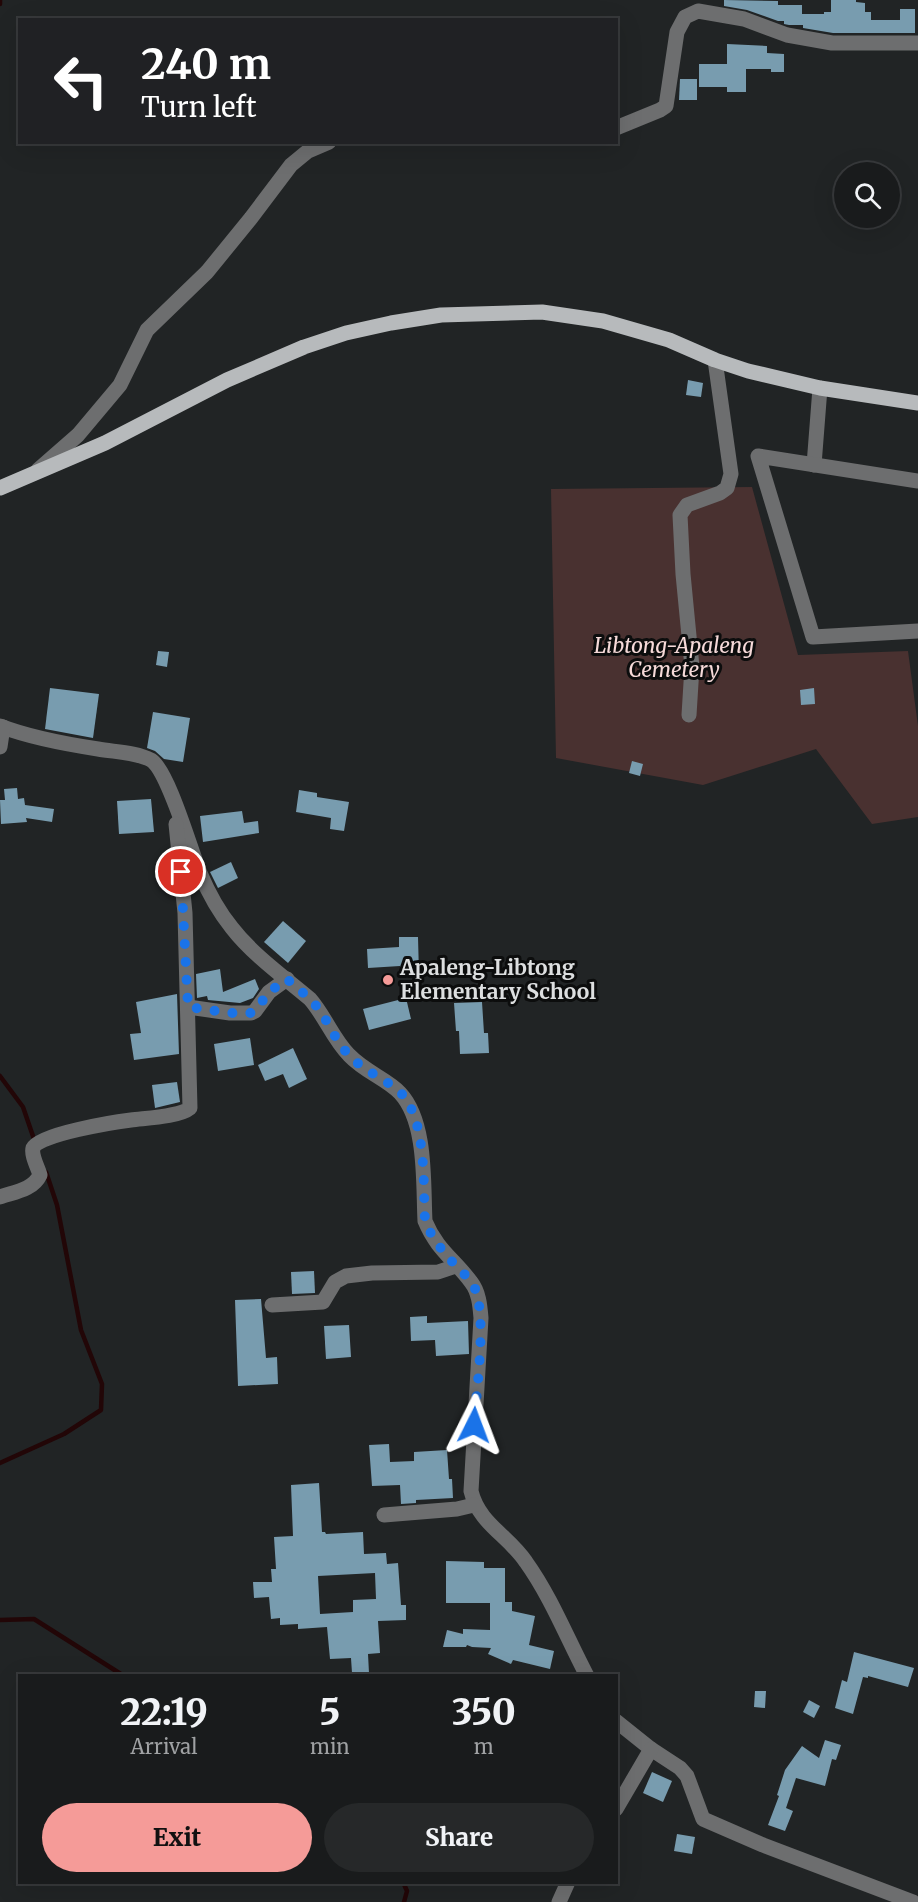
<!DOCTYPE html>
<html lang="en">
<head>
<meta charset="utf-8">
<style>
  :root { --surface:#191b1c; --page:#262829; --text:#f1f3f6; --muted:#9fa1a3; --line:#37393b; --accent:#f59b98 }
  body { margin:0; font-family:Merriweather,serif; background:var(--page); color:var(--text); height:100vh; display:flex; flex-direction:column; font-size:22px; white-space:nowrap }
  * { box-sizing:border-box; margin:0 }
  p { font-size:20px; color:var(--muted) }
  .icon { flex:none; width:33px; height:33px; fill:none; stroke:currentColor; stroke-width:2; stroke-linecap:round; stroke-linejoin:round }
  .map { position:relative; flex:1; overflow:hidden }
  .side { position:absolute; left:18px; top:1674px; width:600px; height:210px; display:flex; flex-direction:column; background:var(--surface); border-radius:0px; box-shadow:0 6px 24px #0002,0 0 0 2px var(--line) }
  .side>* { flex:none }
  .banner { position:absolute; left:18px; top:18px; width:600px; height:126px; border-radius:0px; box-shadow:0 6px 24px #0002,0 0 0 2px var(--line); background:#202124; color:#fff; overflow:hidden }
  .controls { position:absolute; left:834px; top:162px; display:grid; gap:12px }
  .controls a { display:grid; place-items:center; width:66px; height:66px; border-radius:50%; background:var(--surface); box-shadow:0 6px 24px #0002,0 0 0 2px var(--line); font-size:30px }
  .pin { position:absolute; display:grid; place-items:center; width:51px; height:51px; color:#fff; margin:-26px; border:3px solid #fff; border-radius:50%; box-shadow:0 2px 6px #0007 }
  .me { position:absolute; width:66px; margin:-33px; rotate:3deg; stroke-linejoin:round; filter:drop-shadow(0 0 4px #0008) }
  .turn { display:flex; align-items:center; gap:21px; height:126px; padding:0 24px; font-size:27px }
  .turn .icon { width:78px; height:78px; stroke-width:2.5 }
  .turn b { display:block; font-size:42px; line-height:51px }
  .eta { display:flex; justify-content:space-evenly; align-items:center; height:102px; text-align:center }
  .eta b { font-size:36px; font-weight:800; line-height:42px }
  .primary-button { display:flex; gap:12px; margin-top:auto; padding:12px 24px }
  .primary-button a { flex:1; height:69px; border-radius:36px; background:var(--accent); color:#111; font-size:24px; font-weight:800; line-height:69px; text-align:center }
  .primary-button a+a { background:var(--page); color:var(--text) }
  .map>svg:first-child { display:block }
</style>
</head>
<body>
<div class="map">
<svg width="918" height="1902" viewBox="0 0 918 1902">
  <rect width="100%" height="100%" fill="#212425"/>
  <!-- green -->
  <polygon fill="#493130" points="752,487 798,655 908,651 918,726 918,817 872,824 816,749 703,785 556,758 551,489"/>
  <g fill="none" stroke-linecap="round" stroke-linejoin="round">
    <!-- stream -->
    <g stroke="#220607" stroke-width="4.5">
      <polyline points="0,4 0,0"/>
      <polyline points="0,1076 23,1107 35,1142"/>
      <polyline points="0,1463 64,1434 101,1410 102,1384 81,1330 57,1205 46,1172"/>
      <polyline points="0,1620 34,1619 124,1676"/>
      <polyline points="403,1882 407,1891 404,1902"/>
    </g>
  </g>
  <!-- building -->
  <g fill="#789caf" fill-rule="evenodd">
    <polygon points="724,0 778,1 778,5 802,5 802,14 824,14 824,12 831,12 831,0 856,0 856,2 865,3 865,12 871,12 871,20 900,20 900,9 915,9 915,33 833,33 803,28 803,25 789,25 784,24 784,21 778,21 747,10 724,6"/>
    <polygon points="727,44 767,46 767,53 784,54 784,72 771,72 771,69 746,69 746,92 727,92 727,87 699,87 699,64 727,64"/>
    <polygon points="680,79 697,79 697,100 679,100"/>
    <polygon points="688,380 703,383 701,397 686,395"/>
    <polygon points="158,651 169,652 167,667 156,665"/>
    <polygon points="50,688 99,694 93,738 45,729"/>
    <polygon points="814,688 815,704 801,705 800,690"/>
    <polygon points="153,712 190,718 183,762 164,759 155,751 147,748"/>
    <polygon points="632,761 643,764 640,776 629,773"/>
    <polygon points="17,788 18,799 24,798 25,805 54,809 52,822 26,818 27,822 1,824 0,800 5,800 4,789"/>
    <polygon points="299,790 317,793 317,797 349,802 344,831 330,829 331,818 296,812"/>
    <polygon points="151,799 154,832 119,834 117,801"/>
    <polygon points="242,811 244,823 258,821 259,833 203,842 200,816"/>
    <polygon points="231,862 238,878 218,888 210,872"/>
    <polygon points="283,921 306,941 288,963 264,942"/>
    <polygon points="399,937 418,937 419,974 400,974 400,966 368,968 367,949 399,947"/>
    <polygon points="220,969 223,992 255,979 259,989 253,998 240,1003 208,1000 207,996 197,998 196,974"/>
    <polygon points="177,994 179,1054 134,1060 130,1034 141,1033 136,1002"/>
    <polygon points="406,998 411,1019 369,1030 363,1009"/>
    <polygon points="482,1002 484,1033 488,1033 489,1053 460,1054 459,1031 456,1031 454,1003"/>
    <polygon points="250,1038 254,1065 218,1071 214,1044"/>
    <polygon points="293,1048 307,1079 289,1088 283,1074 265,1081 258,1065"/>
    <polygon points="177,1082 180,1102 155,1108 152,1085"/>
    <polygon points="314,1271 315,1293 292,1294 291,1272"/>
    <polygon points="261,1299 266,1358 277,1357 278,1384 238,1386 235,1300"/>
    <polygon points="427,1316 427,1323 468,1321 469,1354 436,1356 435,1340 411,1341 410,1317"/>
    <polygon points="349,1325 351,1357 326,1359 324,1326"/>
    <polygon points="389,1444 390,1462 414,1461 414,1452 447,1450 449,1479 452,1479 453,1498 416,1500 416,1503 401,1504 400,1485 372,1486 369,1445"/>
    <path d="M319,1483L322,1532H325L326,1534L363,1532L364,1554L386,1553L387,1564L398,1563L401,1605H406V1620L378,1621L380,1653L368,1654L369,1673H352L351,1658L330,1659L327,1627L298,1629V1624L280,1625V1618L271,1619L269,1597L254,1598L253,1582H272L271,1569H276L274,1537L293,1536L291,1485ZM375,1573L376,1599L353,1600V1612L320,1614L318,1576Z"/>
    <polygon points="446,1561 484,1562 484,1568 505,1568 505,1602 512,1602 512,1611 535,1616 529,1645 554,1651 550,1669 513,1660 511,1664 488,1654 491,1648 472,1647 467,1645 466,1647 443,1647 447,1630 463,1634 463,1629 490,1630 490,1603 446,1603"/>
    <polygon points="854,1652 914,1668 908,1687 868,1676 868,1678 863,1677 853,1714 835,1708 842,1680 847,1682"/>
    <polygon points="755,1691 766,1691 765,1708 754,1707"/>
    <polygon points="809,1700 820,1706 814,1718 803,1712"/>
    <polygon points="825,1740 841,1745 836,1760 832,1759 825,1786 796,1778 786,1808 793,1811 785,1831 768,1825 779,1796 777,1795 785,1770 802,1746 819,1758"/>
    <polygon points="652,1772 672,1781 663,1802 643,1793"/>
    <polygon points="677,1834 695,1837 692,1854 674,1851"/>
  </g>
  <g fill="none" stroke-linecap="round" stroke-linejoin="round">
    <!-- minor -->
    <g stroke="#6d6e6f" stroke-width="15">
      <polyline points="616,128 660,110 666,106 677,32 685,17 698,11 744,19 787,35 832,43 918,43"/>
      <polyline points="814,465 820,388"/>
      <polyline points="38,470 78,435 120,385 147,330 207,272 251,218 291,165 308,151 329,142"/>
      <polyline points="918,481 758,456 813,637 918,631"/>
      <polyline points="689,715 692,667 683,574 680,515 687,505 720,493 727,488 731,474 715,360"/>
      <path d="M0,726C31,738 65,744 98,749C115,752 136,752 151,760C168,770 191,851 200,873C208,892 219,912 232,928C253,955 284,977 310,999C325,1016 333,1039 349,1055C365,1072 387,1079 400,1093C427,1122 423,1183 425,1221C437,1250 454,1259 471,1282C479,1292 480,1306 481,1318L471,1491C479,1524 508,1535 526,1562C551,1597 567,1638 587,1676"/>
      <polyline points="0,747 3,727"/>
      <polyline points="188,1007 230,1013 251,1013 255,1011 269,992 287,979"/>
      <path d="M0,1197C14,1192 33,1190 40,1175C38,1168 31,1155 33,1148C39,1134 115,1122 131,1120C146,1118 179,1117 190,1108L185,913L176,824"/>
      <polyline points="272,1305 323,1302 335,1282 346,1276 372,1273 438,1272 456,1266"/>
      <polyline points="384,1515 457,1509 474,1505"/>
      <polyline points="616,1721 651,1749 680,1768 687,1776 703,1819 763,1845 913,1902"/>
      <polyline points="616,1809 651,1749"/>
      <polyline points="559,1902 568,1882"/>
    </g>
    <!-- major -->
    <polyline stroke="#b7babc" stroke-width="15" points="0,488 105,443 227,380 304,347 346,333 391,323 441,315 542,312 603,321 669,340 715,360 748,371 820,388 918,403"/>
  </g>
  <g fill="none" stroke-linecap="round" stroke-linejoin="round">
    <!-- route -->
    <path stroke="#1a73e8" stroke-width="10" stroke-dasharray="0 18" d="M181,872L188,1007L230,1013H251L255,1011L269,992L287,979C297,988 309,997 318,1008C329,1023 335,1040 348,1054C363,1071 384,1078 400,1092C427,1119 423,1184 425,1221C433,1241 445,1254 460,1270C464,1274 469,1278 472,1283C489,1308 476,1393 474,1425"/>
  </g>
  <!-- markers -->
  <circle fill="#f59b98" stroke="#0c0d0d" stroke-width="2" cx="388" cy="980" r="6"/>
  <g text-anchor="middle" stroke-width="6" stroke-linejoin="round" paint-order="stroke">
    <!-- park labels -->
    <g font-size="21" font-style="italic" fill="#f6dad9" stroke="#0c0d0d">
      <text x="674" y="653">Libtong-Apaleng<tspan x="674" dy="24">Cemetery</tspan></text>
    </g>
    <!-- poi labels -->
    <g font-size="21" font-weight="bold" fill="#dddfe0" stroke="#0c0d0d" text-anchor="start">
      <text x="400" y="975">Apaleng-Libtong<tspan x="400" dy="24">Elementary School</tspan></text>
    </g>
  </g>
</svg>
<div class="controls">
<a><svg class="icon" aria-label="search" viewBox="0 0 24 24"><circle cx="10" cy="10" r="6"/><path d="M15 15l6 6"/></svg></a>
</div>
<div class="pin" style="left:181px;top:872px;background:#d93025"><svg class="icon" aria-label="arrive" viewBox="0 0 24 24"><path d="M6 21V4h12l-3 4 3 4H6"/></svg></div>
<svg class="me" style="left:474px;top:1425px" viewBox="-20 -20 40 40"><path d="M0-17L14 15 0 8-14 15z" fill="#1a73e8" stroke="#fff" stroke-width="4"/></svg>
<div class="banner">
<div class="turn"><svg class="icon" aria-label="left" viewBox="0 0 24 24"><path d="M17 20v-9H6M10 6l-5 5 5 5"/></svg><div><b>240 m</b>Turn left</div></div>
</div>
<section class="side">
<div class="eta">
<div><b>22:19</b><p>Arrival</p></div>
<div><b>5</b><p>min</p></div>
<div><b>350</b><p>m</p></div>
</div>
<div class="primary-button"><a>Exit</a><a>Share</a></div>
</section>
</div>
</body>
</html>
